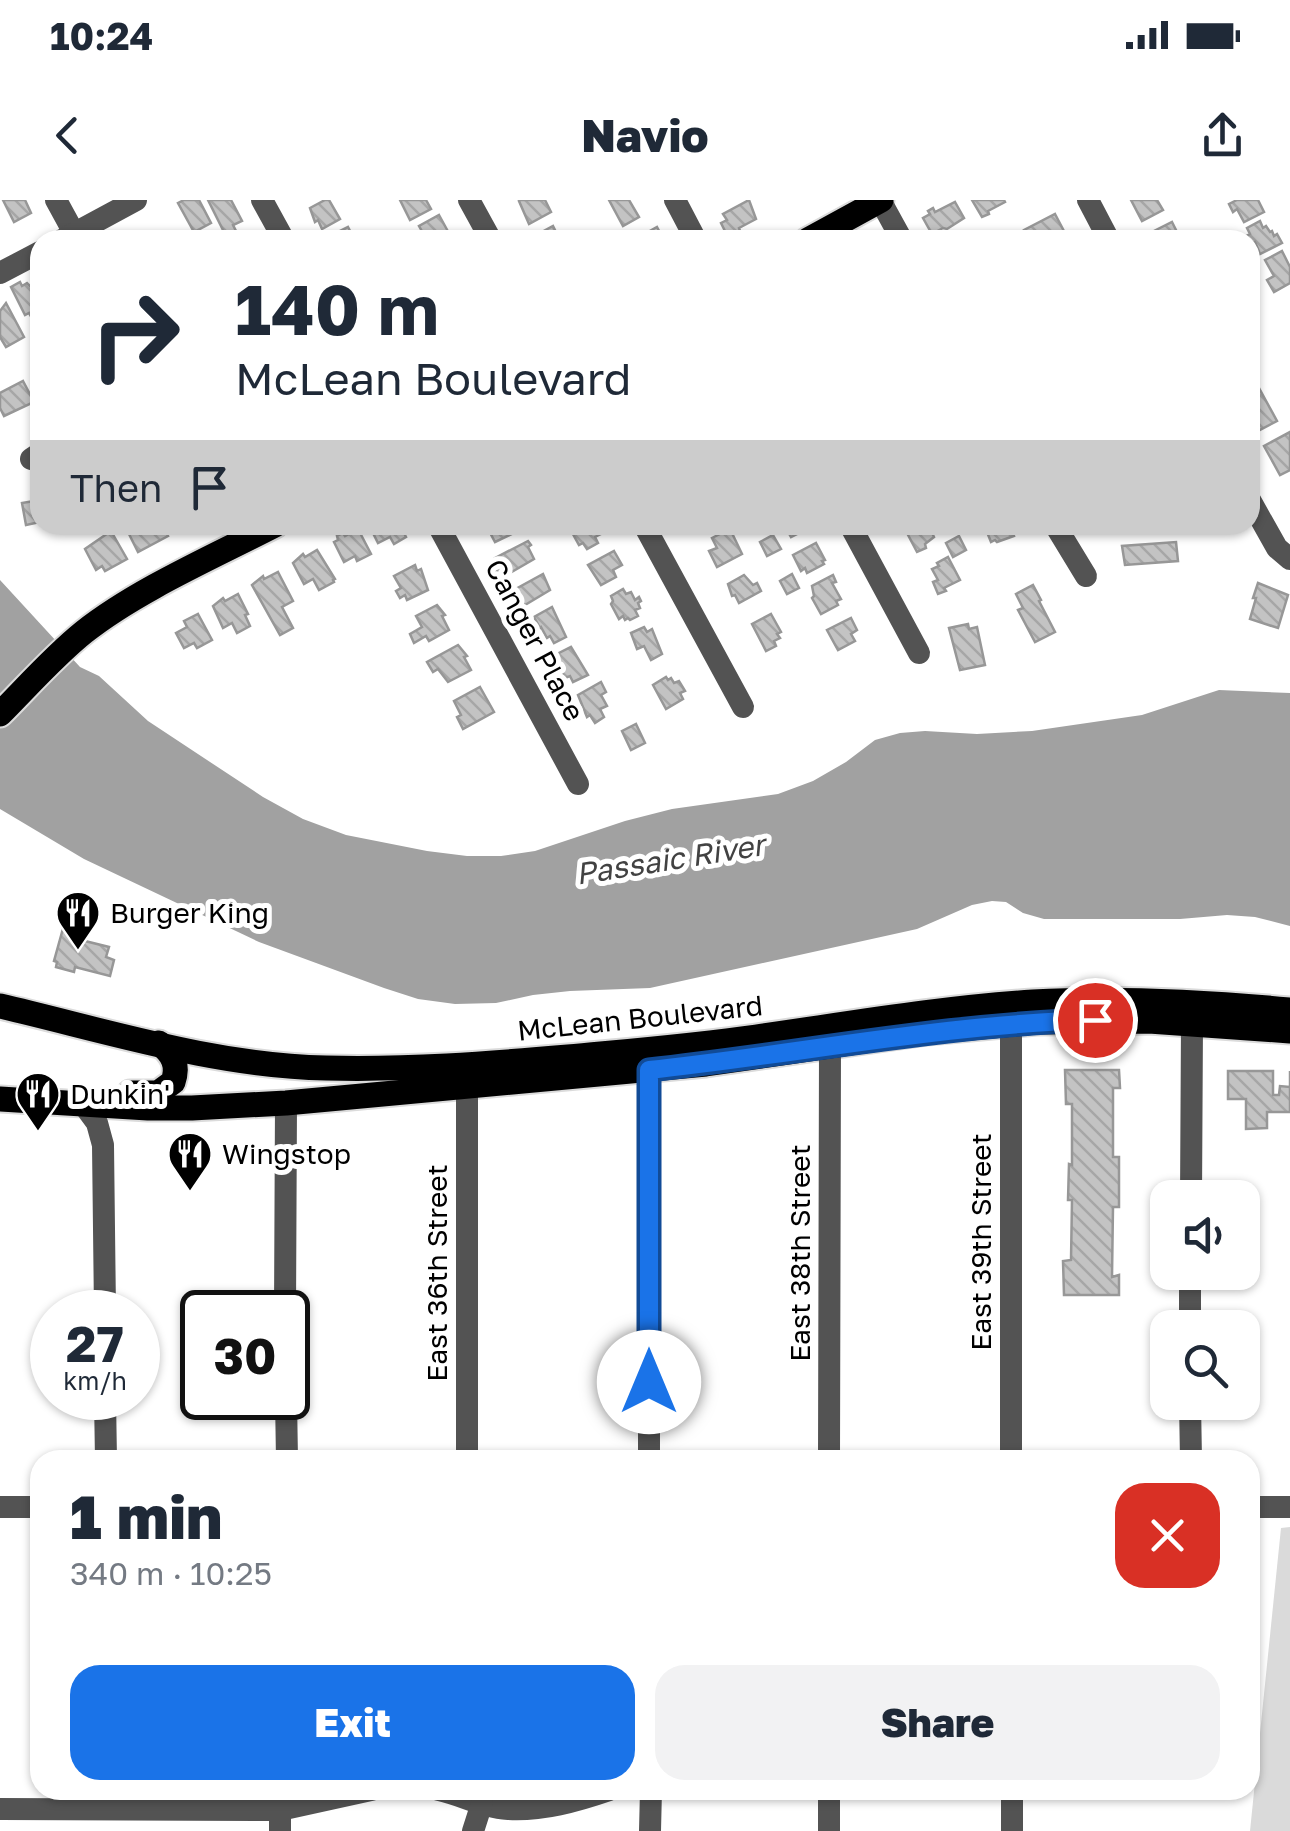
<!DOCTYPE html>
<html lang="en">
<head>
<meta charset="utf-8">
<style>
  :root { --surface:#fff; --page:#f2f2f3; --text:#1f2937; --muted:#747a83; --accent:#1a73e8 }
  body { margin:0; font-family:"Golos Text",sans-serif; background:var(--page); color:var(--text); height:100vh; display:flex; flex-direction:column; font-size:38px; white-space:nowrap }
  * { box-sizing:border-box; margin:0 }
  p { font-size:32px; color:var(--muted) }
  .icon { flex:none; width:55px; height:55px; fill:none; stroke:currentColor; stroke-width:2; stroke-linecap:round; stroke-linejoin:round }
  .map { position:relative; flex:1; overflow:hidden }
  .drawer { position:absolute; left:30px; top:1250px; width:1230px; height:350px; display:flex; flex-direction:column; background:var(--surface); border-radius:30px; box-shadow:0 2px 8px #0004 }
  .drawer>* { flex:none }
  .top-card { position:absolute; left:30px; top:30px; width:1230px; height:305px; border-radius:30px; box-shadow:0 2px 8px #0004; background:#fff; color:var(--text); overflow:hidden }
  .controls { position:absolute; left:1150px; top:980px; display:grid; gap:20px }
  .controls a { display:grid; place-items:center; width:110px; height:110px; border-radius:20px; background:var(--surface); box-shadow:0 2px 8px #0004; font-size:50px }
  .speed { position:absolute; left:30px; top:1090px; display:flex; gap:20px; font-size:50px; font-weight:700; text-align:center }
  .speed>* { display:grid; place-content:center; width:130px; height:130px; border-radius:50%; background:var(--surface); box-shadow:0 2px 8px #0004; line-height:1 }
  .speed small { font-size:25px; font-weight:400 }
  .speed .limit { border:5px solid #111; border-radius:15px; background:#fff; color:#111 }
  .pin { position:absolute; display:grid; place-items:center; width:85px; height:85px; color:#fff; margin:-42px; border:5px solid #fff; border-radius:50%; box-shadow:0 2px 10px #0007 }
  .me { position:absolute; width:110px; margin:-55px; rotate:0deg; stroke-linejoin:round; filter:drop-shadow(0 0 8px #0008) }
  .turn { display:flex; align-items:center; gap:35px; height:210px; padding:0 40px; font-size:45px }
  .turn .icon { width:130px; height:130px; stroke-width:2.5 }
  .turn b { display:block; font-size:70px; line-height:85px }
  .then { display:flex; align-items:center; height:95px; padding:0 40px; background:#0003; gap:20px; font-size:38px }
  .round { display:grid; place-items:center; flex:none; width:105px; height:105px; border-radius:30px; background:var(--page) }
  .summary { display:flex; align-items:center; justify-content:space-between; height:170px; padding:0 40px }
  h1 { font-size:60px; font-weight:800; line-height:75px }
  .cta { display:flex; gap:20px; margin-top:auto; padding:20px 40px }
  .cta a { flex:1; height:115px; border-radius:30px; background:var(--accent); color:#fff; font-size:40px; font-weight:800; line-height:115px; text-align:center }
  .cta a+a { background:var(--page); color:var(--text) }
  .status { display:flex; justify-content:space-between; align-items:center; height:70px; padding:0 50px; background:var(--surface); direction:ltr }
  .status svg { height:28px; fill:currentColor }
  header { display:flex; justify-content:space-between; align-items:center; height:130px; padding:0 40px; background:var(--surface); font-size:45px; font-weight:800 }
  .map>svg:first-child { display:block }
</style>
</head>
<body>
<div class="status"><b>10:24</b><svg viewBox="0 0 49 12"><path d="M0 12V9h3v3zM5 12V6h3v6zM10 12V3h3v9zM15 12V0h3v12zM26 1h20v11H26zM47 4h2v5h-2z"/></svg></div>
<header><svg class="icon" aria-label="back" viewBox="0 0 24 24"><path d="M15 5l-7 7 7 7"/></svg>Navio<svg class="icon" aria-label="share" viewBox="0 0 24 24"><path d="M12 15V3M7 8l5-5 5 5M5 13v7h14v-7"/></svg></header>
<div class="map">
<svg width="1290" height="1631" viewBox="0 0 1290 1631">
  <defs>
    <pattern id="building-back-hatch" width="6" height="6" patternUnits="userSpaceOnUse" patternTransform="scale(2.5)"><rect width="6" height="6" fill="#c3c3c3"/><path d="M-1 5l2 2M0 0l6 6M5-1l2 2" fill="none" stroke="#a6a6a6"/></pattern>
  </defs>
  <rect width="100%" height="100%" fill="#fff"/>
  <!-- park -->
  <polygon fill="#dadada" points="1290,1327 1290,1631 1250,1631 1281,1328"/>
  <!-- water -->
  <polygon fill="#a1a1a1" points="0,380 80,467 99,476 148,521 263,597 303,619 346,635 427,651 467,656 501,656 535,651 625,621 672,609 778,594 813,581 846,562 875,540 900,533 925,531 977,534 1032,531 1142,515 1219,490 1290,493 1290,726 1255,717 1227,715 1180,719 1044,719 1023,713 1006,702 992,701 972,705 917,729 650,788 570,791 533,795 496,803 455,804 418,799 384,788 259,742 84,659 0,609"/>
  <!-- building -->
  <g fill="url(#building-back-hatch)" stroke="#979797" stroke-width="2.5">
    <polygon points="3,0 25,0 31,13 14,22"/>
    <polygon points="184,0 199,0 211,23 194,32 178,3"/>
    <polygon points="208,0 231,0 242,21 233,25 236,31 226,36"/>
    <polygon points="325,0 329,0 340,19 322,29 318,20 315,22 310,8"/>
    <polygon points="400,0 426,0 431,9 410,20"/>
    <polygon points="521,0 545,0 551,12 529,24 519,1"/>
    <polygon points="609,0 629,0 639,17 623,26"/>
    <polygon points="749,0 756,19 739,28 740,31 727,35 721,23 727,20 723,14"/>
    <polygon points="972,0 1004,0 1005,2 988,11 989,14 982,17"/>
    <polygon points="1131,0 1157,0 1163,10 1142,21"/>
    <polygon points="1237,0 1258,0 1264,12 1244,22 1237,9 1233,12 1229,4"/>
    <polygon points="955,2 964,18 947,29 943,28 932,34 923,18 930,14 928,11 933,8 935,12"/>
    <polygon points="1055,14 1066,35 1056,40 1029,40 1024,30"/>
    <polygon points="439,15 451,37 446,40 427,40 419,26"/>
    <polygon points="1260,21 1263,28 1266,26 1270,32 1272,31 1274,36 1277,34 1282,43 1260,54 1255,42 1250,45 1250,40 1246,36 1250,34 1247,28"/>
    <polygon points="1172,22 1181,40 1156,40 1152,32"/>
    <polygon points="553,26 557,34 564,33 568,40 540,40 538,36 541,35 540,33"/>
    <polygon points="348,27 355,40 330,40 328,37"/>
    <polygon points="657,27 664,40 643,40 641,36"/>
    <polygon points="1282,51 1290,67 1290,83 1274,92 1267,80 1274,76 1265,60"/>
    <polygon points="20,82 22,86 27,83 31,87 40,103 40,114 32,118 29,113 25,115 11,87"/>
    <polygon points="6,103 24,137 6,147 0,137 0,111"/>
    <polygon points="1253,177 1277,221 1256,232 1250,220 1250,178"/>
    <polygon points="23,181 34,202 4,216 0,208 0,193"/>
    <polygon points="1290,232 1290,270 1280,275 1264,246"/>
    <polygon points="39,297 40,297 40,322 26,325 22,303 40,300"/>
    <polygon points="141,325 162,325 168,336 138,352 128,332"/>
    <polygon points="369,325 400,325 406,337 394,344 390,337 378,343"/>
    <polygon points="486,325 517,325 520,330 495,342"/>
    <polygon points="568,325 596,325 601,334 595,337 598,343 587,349 583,343 579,345"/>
    <polygon points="780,325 805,325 807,329 791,337 787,330 783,332"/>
    <polygon points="911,325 921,325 923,329 929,326 934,337 925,344 926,348 917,352 906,331 912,328"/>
    <polygon points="987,325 1010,325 1014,336 997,342 995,340 991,342 987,332 990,331"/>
    <polygon points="358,329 371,354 357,361 355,356 344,362 334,342 338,340 337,336 343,333 345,336"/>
    <polygon points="730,329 742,354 717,367 709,351 717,348 712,338"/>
    <polygon points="111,331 127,359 105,371 102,366 96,370 85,349"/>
    <polygon points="773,335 781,349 767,356 760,342"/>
    <polygon points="959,336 966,350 953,357 946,343"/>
    <polygon points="528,341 531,345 528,347 534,359 503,377 500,370 497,372 494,366 498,365 495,358"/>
    <polygon points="1176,342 1178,361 1125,365 1122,346"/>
    <polygon points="816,343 825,360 822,361 824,364 807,373 805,368 801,371 793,355"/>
    <polygon points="317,350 335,379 333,380 334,382 319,390 313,379 304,384 293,363 303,354 305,357"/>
    <polygon points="614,351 622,365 613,370 616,377 601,385 588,365"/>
    <polygon points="948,357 960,380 944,388 946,391 938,394 933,382 938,380 932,369 939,366 937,363"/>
    <polygon points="415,365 417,371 421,369 428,390 407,400 405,395 400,398 396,391 401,388 394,376"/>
    <polygon points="278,372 293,401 282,407 293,428 280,435 252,385 263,376 264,379"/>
    <polygon points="543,374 550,390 520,408 512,391"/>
    <polygon points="792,374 799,388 787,394 780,381"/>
    <polygon points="744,375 753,385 757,383 761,391 739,403 735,395 732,396 728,384"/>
    <polygon points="833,375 836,382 832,383 841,399 836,401 838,405 821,414 812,398 814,396 812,386"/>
    <polygon points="1258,383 1288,395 1278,428 1250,419 1256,398 1253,398"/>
    <polygon points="1033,385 1041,400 1039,401 1055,432 1035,442 1018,410 1023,408 1016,394"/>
    <polygon points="623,389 626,394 631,392 635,400 639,397 641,401 638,403 640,408 635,410 638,416 630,420 628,418 625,420 623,416 619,419 611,404 613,401 611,396"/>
    <polygon points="238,394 248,414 245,415 250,426 237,433 232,423 223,428 213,406 223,398 225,401"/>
    <polygon points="437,405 445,415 442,416 449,430 429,441 426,436 414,443 410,434 422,427 416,416"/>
    <polygon points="552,407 566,437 554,443 550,436 547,438 541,427 540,428 534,417"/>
    <polygon points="198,414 212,440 197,448 194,443 184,448 176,433 187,427 184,421"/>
    <polygon points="771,414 781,432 777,434 780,438 774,441 776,446 766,451 752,424"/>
    <polygon points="851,418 857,430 851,434 855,441 838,450 827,430"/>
    <polygon points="968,424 969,429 977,427 985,465 960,470 949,428"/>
    <polygon points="644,427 647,432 652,429 662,454 651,460 644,446 637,449 631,433"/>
    <polygon points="458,445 467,456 464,457 471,470 448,482 438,469 433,472 427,462"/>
    <polygon points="571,447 588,475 573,482 570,476 565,478 553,456"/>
    <polygon points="666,477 668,480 671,478 674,483 679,481 685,491 680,493 683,499 666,509 653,485"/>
    <polygon points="601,482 606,492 601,495 607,506 600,509 604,517 595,523 590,515 587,517 578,495"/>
    <polygon points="480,487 494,512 463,529 457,517 461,515 454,501"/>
    <polygon points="636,524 645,543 631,550 622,531"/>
    <polygon points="64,725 83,730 81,740 109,747 106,757 114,760 110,776 75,767 74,772 56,767 57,762 54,761"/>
    <polygon points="1065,870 1119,870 1120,888 1113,888 1113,957 1119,957 1119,1007 1113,1007 1112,1077 1119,1075 1119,1095 1064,1095 1063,1061 1071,1060 1072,1000 1068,1000 1069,964 1072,965 1072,904 1066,904"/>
    <polygon points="1228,871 1273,871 1273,895 1279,895 1280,886 1290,887 1290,871 1290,912 1267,912 1267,928 1246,929 1246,899 1228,899"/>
  </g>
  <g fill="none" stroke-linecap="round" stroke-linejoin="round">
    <defs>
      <g id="major">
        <polyline points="808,40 881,0"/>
        <path d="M0,514C27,487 54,456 84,432C137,390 215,356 275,325"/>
        <path d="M0,806C107,831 216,866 326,868C407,870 487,864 568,857C631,851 693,846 756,837C848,824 940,808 1033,802C1119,797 1205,802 1290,810"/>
        <path d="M130,893H158L173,882C179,865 173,854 159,843"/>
        <polyline points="0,899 148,908 192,908 286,903 706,864 927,832 1036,822 1149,821 1290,831"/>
      </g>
    </defs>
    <!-- major casing -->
    <use href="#major" stroke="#dbdbdb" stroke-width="29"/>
    <!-- minor -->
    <g stroke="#535353" stroke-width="22">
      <polyline points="56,0 74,33"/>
      <polyline points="262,0 284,40"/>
      <polyline points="469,0 491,40"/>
      <polyline points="675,0 696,40"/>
      <polyline points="880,0 902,40"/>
      <polyline points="1088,0 1109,40"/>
      <polyline points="62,40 136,0"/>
      <polyline points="0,73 40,52"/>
      <polyline points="31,259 40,253"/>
      <polyline points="1250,300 1277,348 1290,359"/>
      <polyline points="438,325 578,584"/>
      <polyline points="644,325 743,507"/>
      <polyline points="850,325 919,453"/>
      <polyline points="1055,325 1086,376"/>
      <polyline points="649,870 649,1260"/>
      <polyline points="467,886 467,1260"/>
      <polyline points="83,904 97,923 103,945 105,1112"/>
      <polyline points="1191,998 1192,823"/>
      <polyline points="285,1112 286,903"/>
      <polyline points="1190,1128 1190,1072"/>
      <polyline points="105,1198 106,1260"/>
      <polyline points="286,1198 287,1260"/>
      <polyline points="1190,1202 1191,1260"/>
      <polyline points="829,1260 830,846"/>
      <polyline points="1011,1260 1011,824"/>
      <polyline points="0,1307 40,1307"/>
      <polyline points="1250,1307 1290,1307"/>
      <path d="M439,1590C462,1595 485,1608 508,1609C542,1611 577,1601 609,1590"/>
      <polyline points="829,1590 829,1631"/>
      <polyline points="1012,1590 1012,1631"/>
      <polyline points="0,1609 280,1610 371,1590"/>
      <polyline points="280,1631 280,1590"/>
      <polyline points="473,1631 482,1603"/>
      <polyline points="650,1631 651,1590"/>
    </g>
    <!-- major -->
    <use href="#major" stroke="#000" stroke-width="25"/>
  </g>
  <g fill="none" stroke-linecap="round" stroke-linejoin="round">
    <defs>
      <path id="route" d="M649,1182V870C798,854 945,824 1095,820"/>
    </defs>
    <!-- route casing -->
    <use href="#route" stroke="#114b97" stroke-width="25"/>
    <!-- route -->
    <use href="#route" stroke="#1a73e8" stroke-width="18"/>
  </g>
  <!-- icons -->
  <defs>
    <symbol id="restaurant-pin" viewBox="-11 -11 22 30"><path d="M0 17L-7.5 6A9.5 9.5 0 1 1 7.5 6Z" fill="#000" stroke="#fff"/><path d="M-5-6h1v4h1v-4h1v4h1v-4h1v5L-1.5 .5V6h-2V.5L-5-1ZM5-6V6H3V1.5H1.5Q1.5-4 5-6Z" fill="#fff"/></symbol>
  </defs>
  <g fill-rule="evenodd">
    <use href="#restaurant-pin" x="53" y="688" width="50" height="68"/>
    <use href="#restaurant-pin" x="13" y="869" width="50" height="68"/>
    <use href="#restaurant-pin" x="165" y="929" width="50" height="68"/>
  </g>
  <g text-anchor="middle" stroke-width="10" stroke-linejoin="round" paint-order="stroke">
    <!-- street labels -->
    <g font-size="28" fill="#000" stroke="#fff">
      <text transform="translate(535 440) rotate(62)" y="10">Canger Place</text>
      <text transform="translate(640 818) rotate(-6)" y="10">McLean Boulevard</text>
      <text transform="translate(981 1042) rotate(-90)" y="10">East 39th Street</text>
      <text transform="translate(800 1053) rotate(-90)" y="10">East 38th Street</text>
      <text transform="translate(437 1073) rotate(-90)" y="10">East 36th Street</text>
    </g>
    <!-- poi labels -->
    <g font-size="28" fill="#000" stroke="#fff" text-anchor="start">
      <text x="110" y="723">Burger King</text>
      <text x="70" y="904">Dunkin'</text>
      <text x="222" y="964">Wingstop</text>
    </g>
    <!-- water labels -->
    <g font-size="30" font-style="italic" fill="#424242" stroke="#fff">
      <text transform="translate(670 660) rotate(-9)" y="10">Passaic River</text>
    </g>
  </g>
</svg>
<div class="controls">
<a><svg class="icon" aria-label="sound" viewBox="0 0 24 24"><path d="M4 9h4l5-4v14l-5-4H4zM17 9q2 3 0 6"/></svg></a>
<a><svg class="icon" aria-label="search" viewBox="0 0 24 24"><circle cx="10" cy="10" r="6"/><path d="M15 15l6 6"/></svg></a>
</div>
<div class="speed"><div>27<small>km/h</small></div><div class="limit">30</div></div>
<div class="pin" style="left:1095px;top:820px;background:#d93025"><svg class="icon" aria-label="arrive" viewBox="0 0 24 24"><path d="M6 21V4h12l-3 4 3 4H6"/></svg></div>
<svg class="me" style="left:649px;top:1182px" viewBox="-20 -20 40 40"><circle r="19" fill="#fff"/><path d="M0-13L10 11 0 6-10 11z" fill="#1a73e8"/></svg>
<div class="top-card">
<div class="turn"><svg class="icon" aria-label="right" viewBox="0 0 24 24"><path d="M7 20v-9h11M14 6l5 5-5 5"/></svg><div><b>140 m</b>McLean Boulevard</div></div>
<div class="then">Then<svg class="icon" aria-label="arrive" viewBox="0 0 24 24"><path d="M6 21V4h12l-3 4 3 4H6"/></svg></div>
</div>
<section class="drawer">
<div class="summary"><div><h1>1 min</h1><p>340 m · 10:25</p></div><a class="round" style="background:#d93025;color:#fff"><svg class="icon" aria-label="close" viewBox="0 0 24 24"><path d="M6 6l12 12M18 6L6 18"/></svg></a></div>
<div class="cta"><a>Exit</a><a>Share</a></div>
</section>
</div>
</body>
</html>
